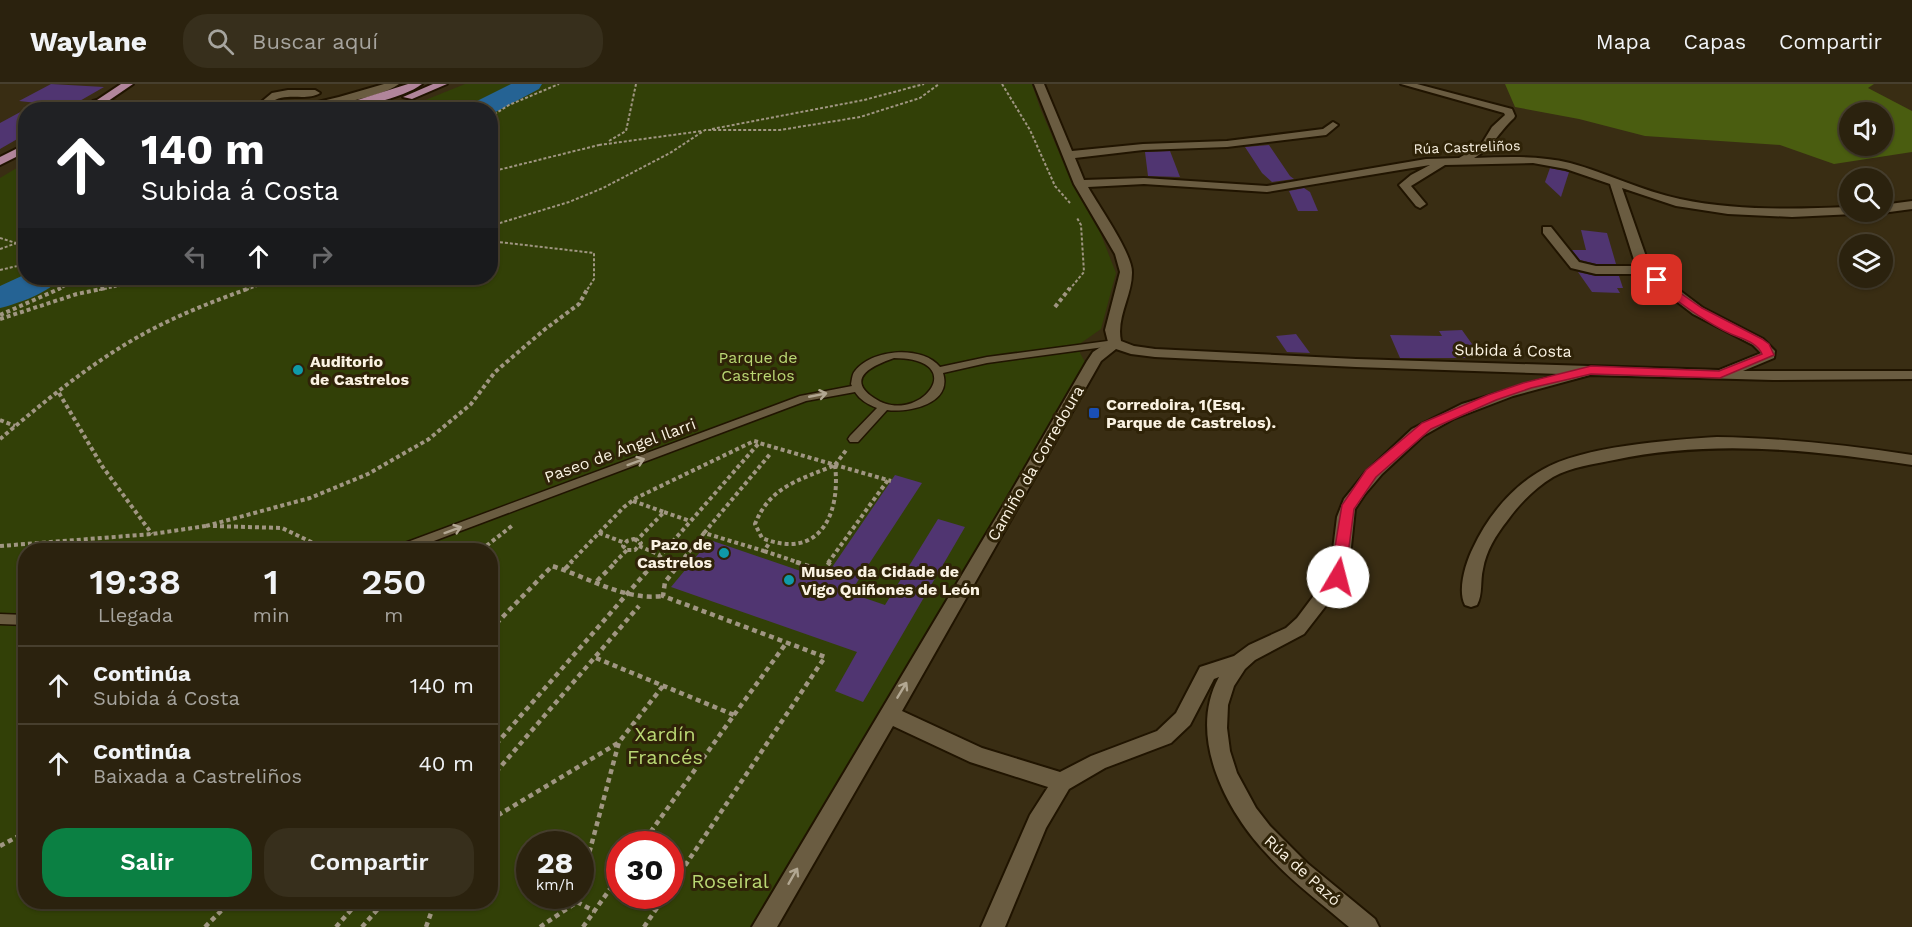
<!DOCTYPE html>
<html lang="es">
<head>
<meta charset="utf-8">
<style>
  :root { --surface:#2b220e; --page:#372f1c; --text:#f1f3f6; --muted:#a6a49e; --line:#473f2e; --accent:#0b8043 }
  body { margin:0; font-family:"Work Sans",sans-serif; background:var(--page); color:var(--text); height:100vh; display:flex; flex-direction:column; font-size:22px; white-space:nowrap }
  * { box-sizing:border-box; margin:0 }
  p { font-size:20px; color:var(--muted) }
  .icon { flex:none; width:33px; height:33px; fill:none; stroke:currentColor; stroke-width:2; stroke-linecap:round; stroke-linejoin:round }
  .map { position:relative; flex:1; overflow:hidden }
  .sheet { position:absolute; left:18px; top:459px; width:480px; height:366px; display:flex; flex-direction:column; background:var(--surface); border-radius:24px; box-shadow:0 2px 4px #0004,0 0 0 2px var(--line) }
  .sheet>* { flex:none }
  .hud { position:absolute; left:18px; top:18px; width:480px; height:183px; border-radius:24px; box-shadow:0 2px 4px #0004,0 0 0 2px var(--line); background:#202124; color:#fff; overflow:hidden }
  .tools { position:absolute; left:1839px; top:18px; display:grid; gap:12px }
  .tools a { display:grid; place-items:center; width:54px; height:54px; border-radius:50%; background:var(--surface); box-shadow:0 2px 4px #0004,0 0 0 2px var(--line); font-size:30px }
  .speed { position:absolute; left:516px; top:747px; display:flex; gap:12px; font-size:30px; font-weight:700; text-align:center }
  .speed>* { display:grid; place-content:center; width:78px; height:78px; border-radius:50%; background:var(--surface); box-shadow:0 2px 4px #0004,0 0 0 2px var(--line); line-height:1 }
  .speed small { font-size:15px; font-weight:400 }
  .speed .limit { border:9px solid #d22; background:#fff; color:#111 }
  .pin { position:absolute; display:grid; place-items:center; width:51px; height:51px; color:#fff; margin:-26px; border-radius:12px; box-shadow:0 3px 9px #0006 }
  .me { position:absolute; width:66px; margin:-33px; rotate:8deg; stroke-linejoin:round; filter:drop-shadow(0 0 4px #0008) }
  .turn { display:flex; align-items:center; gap:21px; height:126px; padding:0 24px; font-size:27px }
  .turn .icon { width:78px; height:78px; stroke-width:2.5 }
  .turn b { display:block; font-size:42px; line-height:51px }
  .lanes { display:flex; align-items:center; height:57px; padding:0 24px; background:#0003; justify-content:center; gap:30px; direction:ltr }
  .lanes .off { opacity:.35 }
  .eta { display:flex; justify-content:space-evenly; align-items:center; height:102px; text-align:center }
  .eta b { font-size:36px; font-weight:600; line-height:42px }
  .cta { display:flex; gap:12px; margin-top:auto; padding:12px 24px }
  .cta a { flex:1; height:69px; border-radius:24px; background:var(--accent); color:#fff; font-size:24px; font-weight:600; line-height:69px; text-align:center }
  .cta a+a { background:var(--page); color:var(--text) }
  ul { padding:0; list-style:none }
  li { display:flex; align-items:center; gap:18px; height:78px; padding:0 24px; border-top:2px solid var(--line) }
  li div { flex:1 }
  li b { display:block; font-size:22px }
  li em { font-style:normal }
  header { display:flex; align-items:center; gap:36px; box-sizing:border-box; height:84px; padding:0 30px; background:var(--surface); border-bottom:2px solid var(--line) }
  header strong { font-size:28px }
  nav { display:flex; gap:33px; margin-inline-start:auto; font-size:21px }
  .search { width:420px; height:54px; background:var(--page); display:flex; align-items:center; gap:15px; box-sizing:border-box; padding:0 21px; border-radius:24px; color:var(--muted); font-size:22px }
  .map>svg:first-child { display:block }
</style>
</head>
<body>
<header>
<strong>Waylane</strong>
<div class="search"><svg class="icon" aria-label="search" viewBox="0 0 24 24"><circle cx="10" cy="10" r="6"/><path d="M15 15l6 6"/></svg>Buscar aquí</div>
<nav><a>Mapa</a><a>Capas</a><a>Compartir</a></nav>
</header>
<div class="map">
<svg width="1912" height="843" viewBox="0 0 1912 843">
  <rect width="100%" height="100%" fill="#392d13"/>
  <!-- green -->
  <path fill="#324007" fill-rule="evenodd" d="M465,0H1032L1040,24L1073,101L1100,148L1116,189L1101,245L1081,259L1080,269L1085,278L1004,422L751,843H0V94L25,79L26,194H490V26L403,25ZM26,466H490V818H26ZM530,760H580V812H530ZM620,760H670V812H620Z"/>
  <!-- forest -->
  <path fill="#4a5d10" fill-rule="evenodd" d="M1505,0H1874L1868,4L1912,27V68L1834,80L1780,61L1645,52L1579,35L1515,23ZM1850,28H1882V62H1850Z"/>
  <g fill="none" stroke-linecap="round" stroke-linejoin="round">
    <!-- river -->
    <g fill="#256394" fill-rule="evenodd">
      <polygon points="511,0 542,0 539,5 490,31 490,26 467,26 471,20"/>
      <path d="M26,190V194H60C51,208 17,220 0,224V202Z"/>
    </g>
  </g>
  <!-- building -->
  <g fill="#503571">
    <polygon points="51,0 104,3 64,26 26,26 26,50 0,65 0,39 37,19 19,17"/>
    <polygon points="1269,61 1290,92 1294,95 1272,98 1262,89 1245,63"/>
    <polygon points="1170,67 1180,93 1148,92 1145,68"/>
    <polygon points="1550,84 1569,88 1561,113 1545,98"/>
    <polygon points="1304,104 1310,108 1318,127 1298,127 1289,107"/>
    <polygon points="1581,146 1607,149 1616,180 1596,180 1580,176 1572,166 1586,166"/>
    <polygon points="1578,188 1596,192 1619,192 1623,204 1617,204 1620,209 1592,208"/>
    <polygon points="1462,246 1482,274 1400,274 1390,251 1442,252 1439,247"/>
    <polygon points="1296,250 1310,269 1287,268 1276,252"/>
    <polygon points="895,391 922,399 850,509 885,521 938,435 965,443 863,618 835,607 857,568 671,503 710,456 824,495"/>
  </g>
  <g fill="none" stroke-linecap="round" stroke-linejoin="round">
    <defs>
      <g id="service">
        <path d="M1115,256L1120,259L1119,261L987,279L943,289C953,320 908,329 887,326L858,358H850L848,355L850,352L877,324C869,321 860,316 855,308L806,317L410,466H392L394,463L800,312L852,302L851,300C852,296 852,290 855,287C872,265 922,261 940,283L987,273ZM894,274C974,275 917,344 874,314C844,294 874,281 894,274Z"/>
        <polygon points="0,530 26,531 26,541 0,540"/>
      </g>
      <g id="minor">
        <path d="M384,0H399C379,15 310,26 284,26L339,13Z"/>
        <path d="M1034,0H1044L1072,67L1143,60L1227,57L1323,45L1333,38L1338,41L1326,51L1227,63L1143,66L1075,74L1084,96L1144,94L1267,102L1426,75L1459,74L1481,61L1492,43L1505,31L1504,29L1401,0H1417L1512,25L1515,32L1514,34C1498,49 1493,63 1474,74C1506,73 1538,71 1570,79C1607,89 1642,107 1680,115C1736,127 1793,125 1850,123V128H1856L1854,130L1792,133L1728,130L1676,122L1622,104L1650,184L1703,224L1763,255L1775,267L1774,274L1743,287H1912V295L1773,296L1590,291L1513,312L1453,335L1423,352L1382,390L1365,410L1355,425L1349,482L1342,501L1304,550L1255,576L1245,585L1234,602L1228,621L1227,644L1230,667L1237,689L1256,724L1270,742L1307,779L1375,835L1379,843H1349C1321,819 1291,797 1266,769C1225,725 1187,651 1219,593L1214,595L1190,641L1171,659L1105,684L1069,705L1046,744L1005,843H981L1030,731L1048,703L970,678L893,642L777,843H752L1003,422L1087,277L1093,268L1108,258L1105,246L1120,188L1115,170L1074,100ZM1533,79L1566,85L1610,100L1636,182H1596L1579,178L1551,143H1543V149L1571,184L1596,190H1641L1693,230L1753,261L1761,269L1719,286L1356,275L1155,265L1134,262L1121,257C1116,233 1132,212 1132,189C1133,170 1098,121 1088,103L1144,100L1267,108L1430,81L1411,91L1399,101L1416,122L1420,124L1426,120L1411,102L1445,81ZM1116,265L1131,270L1155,273L1356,283L1560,290L1462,320L1412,345L1365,389L1344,415L1337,433L1330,490L1297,534L1286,544L1249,561L1234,572L1200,583L1176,629L1157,647L1091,672L1060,688L982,664L902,627L1101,277Z"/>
        <path d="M288,6H315L320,9C306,18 286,7 270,19L274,26H264L260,19L272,9Z"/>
        <polygon points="97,16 167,23 172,26 132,26 93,21 93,17"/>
        <polygon points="1912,117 1912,125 1882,129 1878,128 1882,128 1882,121"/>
        <path d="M1717,353C1782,354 1847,361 1912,371V381C1813,366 1713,355 1614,376C1594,380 1571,383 1553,393C1535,404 1519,420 1507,437C1496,451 1486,467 1483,485C1480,497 1483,510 1477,521L1471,523L1465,521C1457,506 1466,478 1473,464C1487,433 1512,403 1542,386C1582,362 1670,356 1717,353Z"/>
      </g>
      <g id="primary">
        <polygon points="121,0 133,0 95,26 82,26"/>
        <path d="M408,0H422C405,14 349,26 326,26Z"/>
        <polygon points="433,0 447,0 412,15 403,13"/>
        <polygon points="26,60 26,68 0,81 0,73"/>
      </g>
    </defs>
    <!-- service casing -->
    <use href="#service" stroke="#201400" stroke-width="3"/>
    <!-- minor casing -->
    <use href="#minor" stroke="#201400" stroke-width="4"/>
    <!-- primary casing -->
    <use href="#primary" stroke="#201400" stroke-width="4"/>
    <!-- path-far2 -->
    <g stroke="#a09682" stroke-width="2" stroke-dasharray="3 2" stroke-linecap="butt">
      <polyline points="1002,0 1030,46 1055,102 1070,119"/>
      <polyline points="490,33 509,21 559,0"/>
      <polyline points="712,45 864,16 924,0"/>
      <polyline points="609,57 626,47 636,0"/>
      <polyline points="599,61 702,47"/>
      <polyline points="490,88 599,61"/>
      <polyline points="490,142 569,118 603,104 670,69 705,46 780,46 860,33 920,14 939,0"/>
      <polyline points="0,154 16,159"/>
      <polyline points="490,157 594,169 594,195 587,206"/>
      <polyline points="0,165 17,159 26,160"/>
      <polyline points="0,186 26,180"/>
      <polyline points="143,194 151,195"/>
      <polyline points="159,196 259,199"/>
      <polyline points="58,206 80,194"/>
      <polyline points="99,206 161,194"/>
      <polyline points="246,206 280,194"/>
      <polyline points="1069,206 1084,188 1081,141 1077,134"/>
    </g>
    <!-- path-far1 -->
    <g stroke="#a09682" stroke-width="4" stroke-dasharray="4 3" stroke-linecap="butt">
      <polyline points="1055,223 1070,204"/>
      <polyline points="0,231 61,204"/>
      <polyline points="0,235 77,210 106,204"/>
      <polyline points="59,309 102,382 152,450"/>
      <polyline points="0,336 15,342"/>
      <path d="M0,355C45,317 92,278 145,249C178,231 214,217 250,204"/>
      <path d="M835,381C841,431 819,477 762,454L755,440C770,402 800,396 835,381Z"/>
      <polyline points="835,381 847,365"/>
      <polyline points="633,417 664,428 637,456"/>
      <polyline points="664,428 690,437"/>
      <polyline points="206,442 310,414 368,390 429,355 471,320 495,288 544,246 579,220 588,204"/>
      <polyline points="213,442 282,444 328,466"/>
      <polyline points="599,449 625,459"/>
      <polyline points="704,449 771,369"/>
      <polygon points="634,455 641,459 635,466 627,466 623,462 627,457"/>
      <polyline points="0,462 152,450 206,442"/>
      <polyline points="639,462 660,471"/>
      <polyline points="481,466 513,441"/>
      <polyline points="764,467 800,479"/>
      <polyline points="570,479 624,423 636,414 754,357 758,358"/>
      <polyline points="614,479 627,466"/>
      <polyline points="654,479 759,359 891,397"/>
      <polyline points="680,479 704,449 764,467 770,458"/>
      <polyline points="828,479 888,396"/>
    </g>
    <!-- path -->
    <g stroke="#a09682" stroke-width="4.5" stroke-dasharray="5 4" stroke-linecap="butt">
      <polyline points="796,478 823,487 830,478"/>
      <polyline points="565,485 572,478"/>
      <polyline points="597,497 616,478"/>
      <path d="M490,546L552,482C588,493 624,517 663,512"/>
      <polyline points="596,574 734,631 642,760"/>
      <polyline points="734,631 787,558"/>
      <polyline points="490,667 655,478"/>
      <polyline points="490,695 639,522"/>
      <polyline points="490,736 618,659"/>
      <polyline points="0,762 26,748"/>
      <polyline points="580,803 619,658 663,602"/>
      <polyline points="670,804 825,573 663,512 665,498 681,478"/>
      <polyline points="577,818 594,827"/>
      <polyline points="205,843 230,818"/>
      <polyline points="336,843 358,818"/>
      <polyline points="362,843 384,818"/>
      <polyline points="426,843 435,818"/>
      <polyline points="540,843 577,818 578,812"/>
      <polyline points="583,843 620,791"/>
      <polyline points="644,843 665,812"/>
    </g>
    <!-- service -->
    <use href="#service" fill="#6a5c41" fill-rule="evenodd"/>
    <!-- minor -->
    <use href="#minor" fill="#6a5c41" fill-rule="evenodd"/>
    <!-- primary -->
    <use href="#primary" fill="#b1859b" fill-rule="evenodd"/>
  </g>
  <!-- one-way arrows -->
  <defs><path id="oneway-shaft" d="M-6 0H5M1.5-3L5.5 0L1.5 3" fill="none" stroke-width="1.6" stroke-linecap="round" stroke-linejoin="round" transform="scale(1.5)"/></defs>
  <g stroke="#b2a792">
    <use href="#oneway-shaft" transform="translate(818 311) rotate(-11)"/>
    <use href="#oneway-shaft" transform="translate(636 378) rotate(-20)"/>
    <use href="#oneway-shaft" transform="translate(453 446) rotate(-20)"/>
    <use href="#oneway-shaft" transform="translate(902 606) rotate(-59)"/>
    <use href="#oneway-shaft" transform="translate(793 792) rotate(-60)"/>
  </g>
  <!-- route -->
  <path fill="#e11d48" stroke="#92132f" stroke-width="1.5" d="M1657,193L1702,224L1762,255L1769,260L1774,271L1720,294L1591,290L1531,304L1496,316L1431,345L1376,393L1354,425L1345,493L1343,497H1333L1330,493L1342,421L1366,386L1422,339L1488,311L1523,299L1591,282L1719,287L1762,270C1757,258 1742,255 1731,250C1703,237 1678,217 1653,199V194Z"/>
  <!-- markers -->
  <g fill="#0f9aa8" stroke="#2f2308" stroke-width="2">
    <circle cx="298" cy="286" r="6"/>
    <circle cx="724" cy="469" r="6"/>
    <circle cx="789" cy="496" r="6"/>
  </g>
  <rect fill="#1a4fb4" stroke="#2f2308" stroke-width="2" x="1088" y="323" width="12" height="12" rx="3"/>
  <g text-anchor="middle" stroke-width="6" stroke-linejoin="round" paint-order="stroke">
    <!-- far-street labels -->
    <g font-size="14" fill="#faf2e2" stroke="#2f2308">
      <text transform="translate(1467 63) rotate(-2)" y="5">Rúa Castreliños</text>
    </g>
    <!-- street labels -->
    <g font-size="16" fill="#faf2e2" stroke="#2f2308">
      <text transform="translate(1513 266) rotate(1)" y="6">Subida á Costa</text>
      <text transform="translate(620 366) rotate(-20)" y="6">Paseo de Ángel Ilarri</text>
      <text transform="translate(1035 379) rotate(-60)" y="6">Camiño da Corredoura</text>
      <text transform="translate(1303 786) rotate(42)" y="6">Rúa de Pazó</text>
    </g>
    <!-- park labels -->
    <g font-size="16" fill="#b9d773" stroke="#2f2308">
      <text x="758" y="279">Parque de<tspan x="758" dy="18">Castrelos</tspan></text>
    </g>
    <!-- poi labels -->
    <g font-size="16" font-weight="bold" fill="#faf2e2" stroke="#2f2308" text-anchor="start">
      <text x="310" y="283">Auditorio<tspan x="310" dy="18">de Castrelos</tspan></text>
      <text x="1106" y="326">Corredoira, 1(Esq.<tspan x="1106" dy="18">Parque de Castrelos).</tspan></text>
      <text x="712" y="466" text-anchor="end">Pazo de<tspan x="712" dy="18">Castrelos</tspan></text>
      <text x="801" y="493">Museo da Cidade de<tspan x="801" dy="18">Vigo Quiñones de León</tspan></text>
    </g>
    <!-- near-park labels -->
    <g font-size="20" fill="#b9d773" stroke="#2f2308">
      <text x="665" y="657">Xardín<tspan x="665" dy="23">Francés</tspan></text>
      <text x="730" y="804">Roseiral</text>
    </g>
  </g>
</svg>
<div class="tools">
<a><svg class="icon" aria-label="sound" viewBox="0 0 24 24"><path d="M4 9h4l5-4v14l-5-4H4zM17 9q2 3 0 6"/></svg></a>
<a><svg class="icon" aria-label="search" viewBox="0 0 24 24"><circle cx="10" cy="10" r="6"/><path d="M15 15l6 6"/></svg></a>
<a><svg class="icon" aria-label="layers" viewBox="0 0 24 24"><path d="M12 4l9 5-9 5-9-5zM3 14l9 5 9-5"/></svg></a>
</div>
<div class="speed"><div>28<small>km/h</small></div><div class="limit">30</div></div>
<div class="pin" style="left:1657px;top:196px;background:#d93025"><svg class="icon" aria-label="arrive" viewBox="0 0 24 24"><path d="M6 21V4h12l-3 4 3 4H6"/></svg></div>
<svg class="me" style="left:1338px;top:493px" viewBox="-20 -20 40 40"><circle r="19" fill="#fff"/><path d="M0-13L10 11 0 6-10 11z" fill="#e11d48"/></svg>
<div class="hud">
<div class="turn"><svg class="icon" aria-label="ahead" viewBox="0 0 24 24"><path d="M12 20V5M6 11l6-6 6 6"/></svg><div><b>140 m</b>Subida á Costa</div></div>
<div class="lanes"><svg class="icon off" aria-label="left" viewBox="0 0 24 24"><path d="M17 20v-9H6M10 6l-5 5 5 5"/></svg><svg class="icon" aria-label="ahead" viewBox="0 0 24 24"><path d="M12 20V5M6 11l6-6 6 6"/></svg><svg class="icon off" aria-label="right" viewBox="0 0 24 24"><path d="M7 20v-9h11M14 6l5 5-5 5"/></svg></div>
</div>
<section class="sheet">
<div class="eta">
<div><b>19:38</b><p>Llegada</p></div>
<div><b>1</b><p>min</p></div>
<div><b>250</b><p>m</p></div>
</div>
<ul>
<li><svg class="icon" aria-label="ahead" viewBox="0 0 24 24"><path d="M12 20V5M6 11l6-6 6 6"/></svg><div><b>Continúa</b><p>Subida á Costa</p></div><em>140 m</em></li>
<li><svg class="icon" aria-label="ahead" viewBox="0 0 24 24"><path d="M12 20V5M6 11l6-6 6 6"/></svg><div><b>Continúa</b><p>Baixada a Castreliños</p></div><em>40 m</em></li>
</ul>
<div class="cta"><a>Salir</a><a>Compartir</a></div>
</section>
</div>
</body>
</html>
